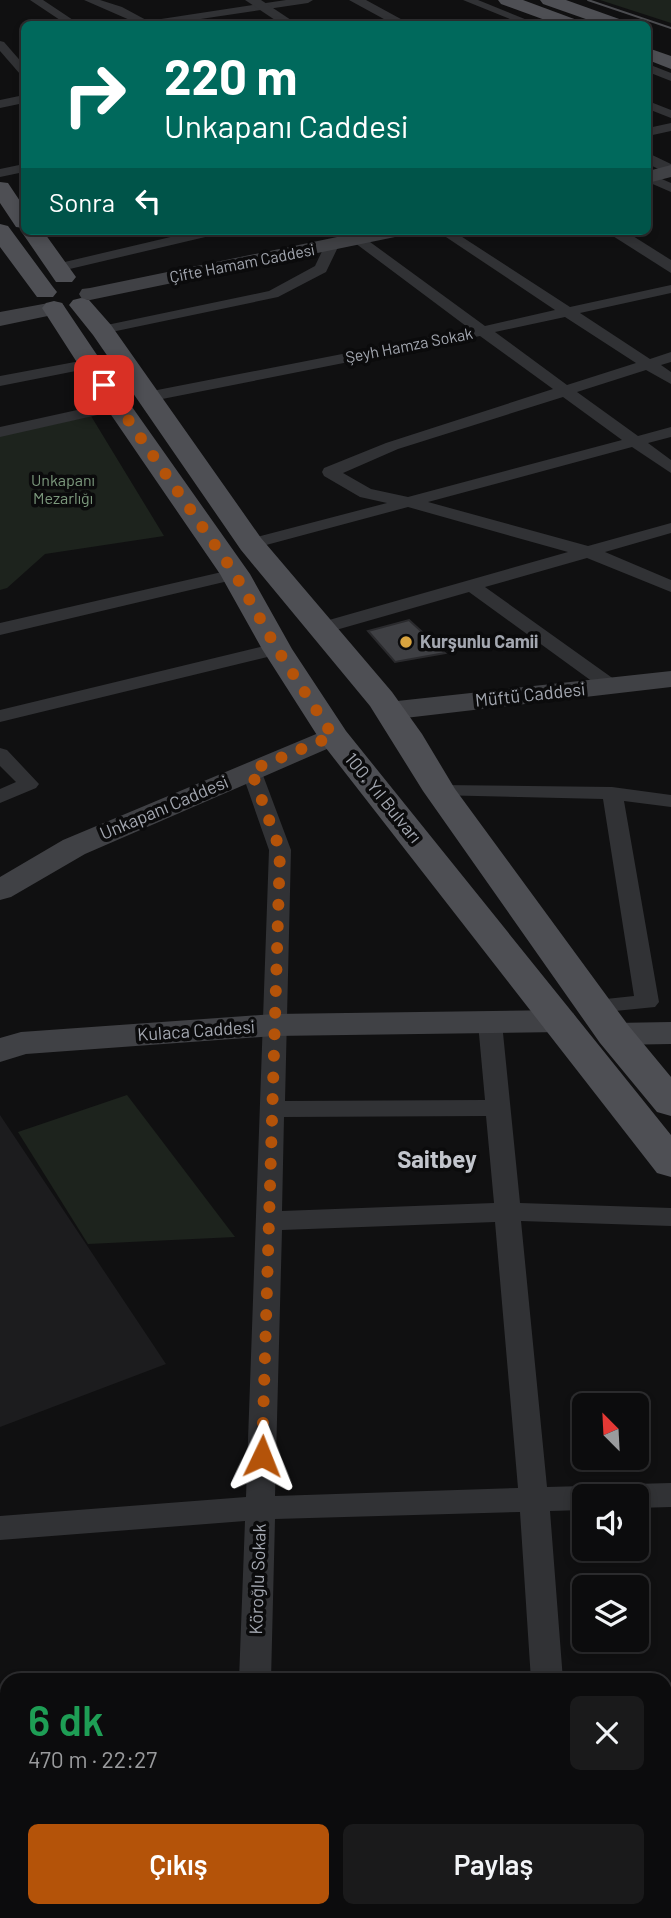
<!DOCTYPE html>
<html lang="tr">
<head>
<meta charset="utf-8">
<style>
  :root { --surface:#0c0c0d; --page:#1a1a1b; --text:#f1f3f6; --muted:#9a9b9d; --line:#2c2c2e; --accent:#b45309 }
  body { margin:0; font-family:Barlow,sans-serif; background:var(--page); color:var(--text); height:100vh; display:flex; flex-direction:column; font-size:26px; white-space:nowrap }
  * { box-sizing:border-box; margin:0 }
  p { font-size:23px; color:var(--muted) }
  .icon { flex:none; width:38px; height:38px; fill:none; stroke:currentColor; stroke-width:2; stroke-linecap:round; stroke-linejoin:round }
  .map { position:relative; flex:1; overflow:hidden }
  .side { position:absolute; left:0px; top:1673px; width:672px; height:245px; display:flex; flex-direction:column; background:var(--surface); border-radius:21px 21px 0 0; box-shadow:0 4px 10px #0003,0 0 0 2px var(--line) }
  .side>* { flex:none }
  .guide { position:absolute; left:21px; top:21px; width:630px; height:214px; border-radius:10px; box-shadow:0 4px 10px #0003,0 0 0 2px var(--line); background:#00695c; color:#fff; overflow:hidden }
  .needle { width:46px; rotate:336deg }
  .controls { position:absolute; left:572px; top:1393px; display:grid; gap:14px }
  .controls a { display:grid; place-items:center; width:77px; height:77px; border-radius:10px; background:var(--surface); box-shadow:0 4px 10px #0003,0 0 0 2px var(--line); font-size:35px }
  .pin { position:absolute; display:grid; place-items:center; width:60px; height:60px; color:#fff; margin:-30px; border-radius:14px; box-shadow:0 4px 10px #0006 }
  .me { position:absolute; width:77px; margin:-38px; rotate:2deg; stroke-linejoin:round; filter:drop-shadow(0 0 5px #0008) }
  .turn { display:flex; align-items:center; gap:24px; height:147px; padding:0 28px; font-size:32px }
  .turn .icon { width:91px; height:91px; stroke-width:2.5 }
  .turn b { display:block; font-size:49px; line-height:60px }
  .then { display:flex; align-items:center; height:66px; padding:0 28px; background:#0003; gap:14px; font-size:26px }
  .round { display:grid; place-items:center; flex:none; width:74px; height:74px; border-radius:10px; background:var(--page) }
  .headline { display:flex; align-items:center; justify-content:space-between; height:119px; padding:0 28px }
  h1 { font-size:42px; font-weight:600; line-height:52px; color:#1e9e55 }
  .primary-button { display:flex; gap:14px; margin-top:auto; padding:14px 28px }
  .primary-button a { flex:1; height:80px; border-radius:10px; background:var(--accent); color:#fff; font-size:28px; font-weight:600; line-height:80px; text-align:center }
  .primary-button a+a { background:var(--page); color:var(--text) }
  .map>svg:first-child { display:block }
</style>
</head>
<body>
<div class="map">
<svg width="671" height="1918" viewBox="0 0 671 1918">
  <rect width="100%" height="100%" fill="#101011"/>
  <!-- built -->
  <polygon fill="#1c1c1e" points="0,1115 166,1364 0,1427"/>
  <!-- green -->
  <g fill="#1d231d">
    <polygon points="600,0 671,0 671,23"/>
    <polygon points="91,416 164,536 45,554 7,588 0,590 0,436"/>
    <polygon points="127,1095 235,1237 88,1244 18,1132"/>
  </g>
  <!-- building -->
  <polygon fill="#3f4044" stroke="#2a2a2d" stroke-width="2" points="409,620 445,653 395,662 368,631"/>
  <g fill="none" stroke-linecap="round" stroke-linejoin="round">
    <!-- minor -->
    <g fill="#313235" fill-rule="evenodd">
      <polygon points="30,0 43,0 79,24 66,24"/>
      <polygon points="84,0 100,0 122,7 148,21 286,0 313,0 308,3 167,24 139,24"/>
      <polygon points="463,0 478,0 537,24 522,24"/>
      <polygon points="0,41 4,42 24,65 24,75 20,74 0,51"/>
      <polygon points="648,64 671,73 671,81 648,72"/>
      <polygon points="24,95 24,103 0,108 0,100"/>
      <polygon points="648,101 671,110 671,118 648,109"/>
      <polygon points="671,123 671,131 648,136 648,128"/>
      <polygon points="24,164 24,172 0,177 0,169"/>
      <polygon points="648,173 671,183 671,192 648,182"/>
      <path d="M27,231H62C55,237 38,238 28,236Z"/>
      <polygon points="196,231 220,231 218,234 57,272 50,268 52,265"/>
      <path d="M339,231H355L485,326L555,310L437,231H453L570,307L671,285V293L580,313L650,359L671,352V362L661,365L671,372V384L646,370L577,392L638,436L671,427V437L648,443L671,460V473L632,447L428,502L588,546L671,523V533L605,552L671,580V592L587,558L485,587L618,682L621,686L618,690H604L469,592L322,634L313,628L315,624L568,552L408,507L251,549L242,544L245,540L387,503L360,497L324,476L322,472L324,468L386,443L553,389L480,336L147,402L139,397L147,392L470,329ZM565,317L636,363L567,385L495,332ZM563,397L622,440L408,497L371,489L343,473L398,449Z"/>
      <polygon points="332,241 339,245 326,272 278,297 102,334 95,330 102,326 269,291 315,266 325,245"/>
      <polygon points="91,359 96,361 99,364 96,367 0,386 0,376"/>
      <polygon points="118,401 124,403 126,406 124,409 0,437 0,427"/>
      <polygon points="235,569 241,570 244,574 241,578 0,635 0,623"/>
      <polygon points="277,643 284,645 286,649 284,653 0,722 0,710"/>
      <polygon points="0,748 7,750 39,784 36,788 0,803 0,789 16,782 0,766"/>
      <path d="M251,764L258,766L261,770L291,850L285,1101L485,1100L478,1023L482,1018L490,1016L498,1018L502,1023L520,1203L671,1208V1226L521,1221L547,1487L584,1486L594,1490L598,1496H584V1510L550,1511L563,1680H531L520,1512L275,1519L271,1680H239L245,1521L0,1540V1516L246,1497L269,850L241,770L244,766ZM486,1116L494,1203L282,1211L284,1117ZM495,1222L518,1488L275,1496L282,1230Z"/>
      <polygon points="440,785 612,787 671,795 671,807 624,801 659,1002 655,1007 595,1013 587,1011 583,1006 587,1001 634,996 603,799 433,795 430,791 433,787"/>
      <polygon points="671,1483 671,1507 637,1508 637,1496 619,1496 624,1488 634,1484"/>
      <rect x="0" y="1826" width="7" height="30"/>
      <rect x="665" y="1838" width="6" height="30"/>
      <rect x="231" y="1911" width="34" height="7"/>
      <polygon points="549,1911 583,1911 584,1918 550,1918"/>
    </g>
    <!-- tertiary -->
    <g fill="#313235" fill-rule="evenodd">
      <polygon points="245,0 261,0 297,24 281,24"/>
      <polygon points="349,0 366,0 410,24 393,24"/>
      <polygon points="648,153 671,164 671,175 648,164"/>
      <polygon points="605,231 625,231 671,260 671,273"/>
    </g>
    <!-- secondary -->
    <g fill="#404145" fill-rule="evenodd">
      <polygon points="671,165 671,177 648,183 648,171"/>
      <polygon points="366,231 405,231 402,235 395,237 90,300 82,299 79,294 82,289 90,288"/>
      <polygon points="54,302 62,303 65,308 62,313 0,326 0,312"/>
      <polygon points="671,671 671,687 388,720 378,717 374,711 378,705 388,702"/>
      <polygon points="333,727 343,730 348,736 343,742 85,854 11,897 0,900 0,877 63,840"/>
      <polygon points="561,1010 573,1013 578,1021 573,1029 561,1032 274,1036 26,1054 0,1062 0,1038 21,1032 274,1014"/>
      <polygon points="671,1022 671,1044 614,1045 602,1042 597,1034 602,1026 614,1023"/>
    </g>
    <!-- primary -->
    <g fill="#4e4f54" fill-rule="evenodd">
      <polygon points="498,0 523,0 577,20 580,24 556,24 501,4"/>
      <polygon points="540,0 566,0 622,20 625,24 600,24 543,4"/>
      <polygon points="648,48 671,56 671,69 648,60"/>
      <polygon points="0,182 8,183 24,207 24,231 43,231 76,277 72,282 56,282 21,231 23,228 16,227 0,203"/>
      <polygon points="0,224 8,226 53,287 57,292 53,297 37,297 0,247"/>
      <polygon points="81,298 89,300 111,325 261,538 392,692 422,734 455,789 628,1025 671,1077 671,1116 657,1112 600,1043 423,791 370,706 241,550 93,335 69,305 73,300"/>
      <polygon points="54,301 62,303 130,404 250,574 292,649 346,731 671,1135 671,1177 657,1173 322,743 262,649 220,574 105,406 42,308 46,303"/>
    </g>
    <!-- tram -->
    <polyline stroke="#4b4c50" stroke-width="2" points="588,0 671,28"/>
  </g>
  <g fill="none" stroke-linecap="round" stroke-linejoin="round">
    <!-- route -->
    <polyline stroke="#b45309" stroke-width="12" stroke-dasharray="0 21.6" points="104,385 235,574 277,649 333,736 251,770 280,850 262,1456"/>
  </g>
  <!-- markers -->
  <circle fill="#d9a43f" stroke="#0b0b0c" stroke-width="2.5" cx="406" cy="642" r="7"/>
  <g text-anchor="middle" stroke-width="7" stroke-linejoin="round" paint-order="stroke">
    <!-- far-street labels -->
    <g font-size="16" fill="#a3a7b0" stroke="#0b0b0c">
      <text transform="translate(242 263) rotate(-11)" y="6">Çifte Hamam Caddesi</text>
      <text transform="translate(409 345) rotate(-11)" y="6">Şeyh Hamza Sokak</text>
    </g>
    <!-- far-park labels -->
    <g font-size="16" fill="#7c997d" stroke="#0b0b0c">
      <text x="63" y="486">Unkapanı<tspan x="63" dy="18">Mezarlığı</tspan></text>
    </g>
    <!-- poi labels -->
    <g font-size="18" font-weight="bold" fill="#a3a7b0" stroke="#0b0b0c" text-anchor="start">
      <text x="420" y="648">Kurşunlu Camii</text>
    </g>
    <!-- street labels -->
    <g font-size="18" fill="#a3a7b0" stroke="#0b0b0c">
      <text transform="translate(530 695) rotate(-6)" y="6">Müftü Caddesi</text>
      <text transform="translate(383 798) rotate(51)" y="6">100. Yıl Bulvarı</text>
      <text transform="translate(164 808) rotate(-23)" y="6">Unkapanı Caddesi</text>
      <text transform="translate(196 1031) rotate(-4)" y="6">Kulaca Caddesi</text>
      <text transform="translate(258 1579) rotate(-88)" y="6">Köroğlu Sokak</text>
    </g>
    <!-- district labels -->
    <g font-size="24" font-weight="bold" fill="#c3c6cd" stroke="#0b0b0c">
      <text x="437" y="1168">Saitbey</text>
    </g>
  </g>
</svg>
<div class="controls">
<a><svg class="needle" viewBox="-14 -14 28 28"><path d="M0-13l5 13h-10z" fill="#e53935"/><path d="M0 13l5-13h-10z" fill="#9a9b9d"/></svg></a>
<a><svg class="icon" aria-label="sound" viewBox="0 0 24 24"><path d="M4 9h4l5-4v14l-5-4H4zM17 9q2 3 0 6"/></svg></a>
<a><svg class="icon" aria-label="layers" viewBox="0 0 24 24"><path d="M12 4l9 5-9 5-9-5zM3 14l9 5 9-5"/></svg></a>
</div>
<div class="pin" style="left:104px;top:385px;background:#d93025"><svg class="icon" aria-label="arrive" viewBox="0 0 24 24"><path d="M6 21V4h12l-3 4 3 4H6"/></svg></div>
<svg class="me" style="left:262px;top:1456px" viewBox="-20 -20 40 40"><path d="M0-17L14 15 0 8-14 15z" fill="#b45309" stroke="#fff" stroke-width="4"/></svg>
<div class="guide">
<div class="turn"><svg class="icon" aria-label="right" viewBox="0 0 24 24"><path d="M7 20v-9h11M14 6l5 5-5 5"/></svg><div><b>220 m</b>Unkapanı Caddesi</div></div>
<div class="then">Sonra<svg class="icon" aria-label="left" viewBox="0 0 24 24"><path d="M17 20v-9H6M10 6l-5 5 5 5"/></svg></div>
</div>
<section class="side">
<div class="headline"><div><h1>6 dk</h1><p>470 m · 22:27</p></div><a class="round"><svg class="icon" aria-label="close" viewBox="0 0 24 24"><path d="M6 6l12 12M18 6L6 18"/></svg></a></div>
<div class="primary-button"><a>Çıkış</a><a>Paylaş</a></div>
</section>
</div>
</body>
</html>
